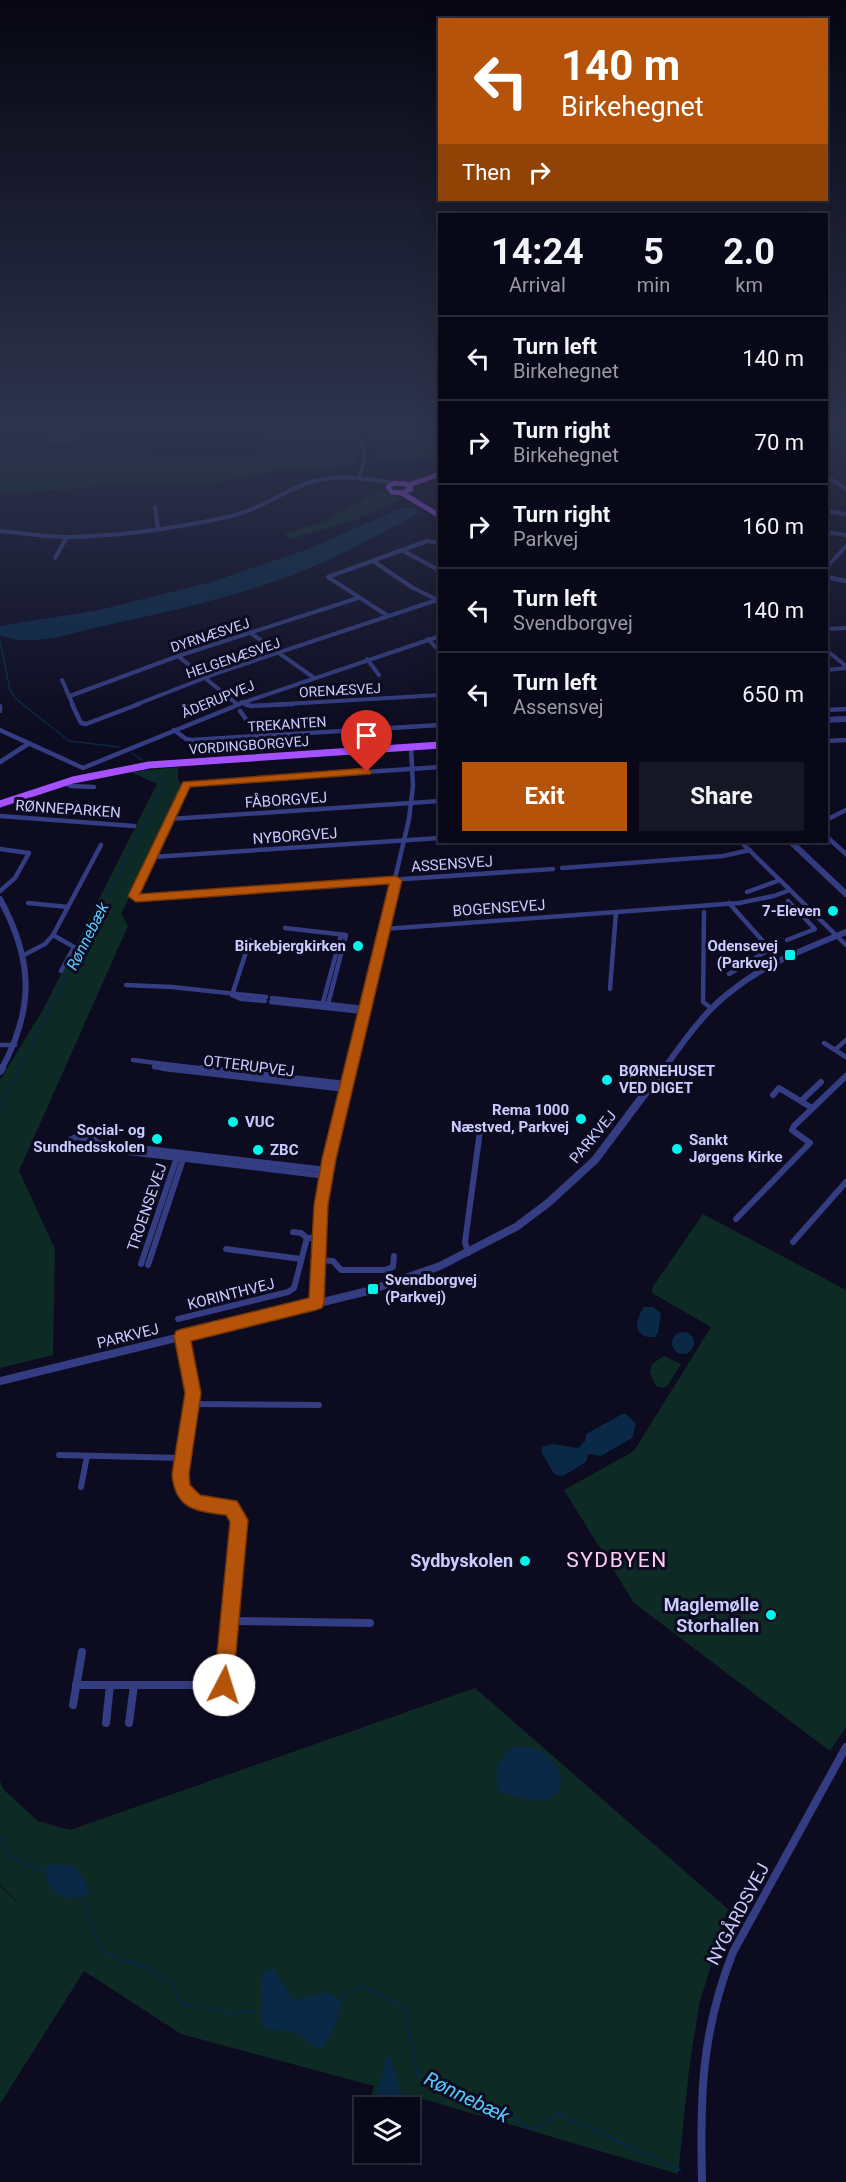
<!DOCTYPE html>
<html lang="en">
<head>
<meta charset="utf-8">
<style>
  :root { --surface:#090818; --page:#171625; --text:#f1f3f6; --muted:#999aa2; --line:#292937; --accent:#b45309 }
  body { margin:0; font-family:Roboto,sans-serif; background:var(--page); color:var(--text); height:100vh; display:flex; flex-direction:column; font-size:22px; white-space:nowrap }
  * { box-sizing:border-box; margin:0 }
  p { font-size:20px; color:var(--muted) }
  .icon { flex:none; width:33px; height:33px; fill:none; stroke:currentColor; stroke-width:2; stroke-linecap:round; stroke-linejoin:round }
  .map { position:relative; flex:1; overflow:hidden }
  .sheet { position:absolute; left:438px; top:213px; width:390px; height:630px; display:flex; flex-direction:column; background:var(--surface); border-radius:0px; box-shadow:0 6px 24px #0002,0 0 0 2px var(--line) }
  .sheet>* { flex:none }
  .banner { position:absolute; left:438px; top:18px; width:390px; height:183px; border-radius:0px; box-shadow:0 6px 24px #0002,0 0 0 2px var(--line); background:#b45309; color:#fff; overflow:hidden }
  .controls { position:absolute; left:354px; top:2097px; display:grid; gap:12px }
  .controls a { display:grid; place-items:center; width:66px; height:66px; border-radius:0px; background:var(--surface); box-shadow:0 6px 24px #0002,0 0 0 2px var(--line); font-size:30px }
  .pin { position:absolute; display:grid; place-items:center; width:51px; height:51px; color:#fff; margin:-62px -26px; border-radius:50% 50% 50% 0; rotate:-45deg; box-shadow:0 0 6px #0007 }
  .pin .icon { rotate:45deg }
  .me { position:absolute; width:66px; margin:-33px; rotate:5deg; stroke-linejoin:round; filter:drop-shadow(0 0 4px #0008) }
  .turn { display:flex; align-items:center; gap:21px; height:126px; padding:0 24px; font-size:27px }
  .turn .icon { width:78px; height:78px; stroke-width:2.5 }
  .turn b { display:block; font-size:42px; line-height:51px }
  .then { display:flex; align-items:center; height:57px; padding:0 24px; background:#0003; gap:12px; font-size:22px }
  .eta { display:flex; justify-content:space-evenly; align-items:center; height:102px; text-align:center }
  .eta b { font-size:36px; font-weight:700; line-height:42px }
  .button { display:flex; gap:12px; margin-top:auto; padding:12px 24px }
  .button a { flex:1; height:69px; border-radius:0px; background:var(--accent); color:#fff; font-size:24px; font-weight:700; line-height:69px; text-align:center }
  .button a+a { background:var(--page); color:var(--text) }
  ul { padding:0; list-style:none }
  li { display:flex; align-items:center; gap:18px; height:84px; padding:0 24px; border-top:2px solid var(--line) }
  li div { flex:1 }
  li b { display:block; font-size:22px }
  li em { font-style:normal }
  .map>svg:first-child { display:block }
</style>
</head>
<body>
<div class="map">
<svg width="846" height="2182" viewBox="0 0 846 2182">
  <rect width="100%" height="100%" fill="#0c0b20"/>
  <!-- green -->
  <g fill="#0e2a25">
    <polygon points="60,428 81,428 73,441 111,444 53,443 0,446 0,443 48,441"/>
    <polygon points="274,428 342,428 349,431 359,447 355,465 273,471 214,483 136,483 18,493 0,492 0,451 90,449 187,456 256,454"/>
    <polygon points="359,428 439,428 439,460 425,457 379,462 376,444"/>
    <polygon points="382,489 388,495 402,499 356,520 291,539 284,534 324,521"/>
    <polygon points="178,767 178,781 183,784 121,914 128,926 19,1171 55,1249 53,1355 0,1368 0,1080 44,1008 157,784 131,772"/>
    <polygon points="703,1214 846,1290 846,1727 830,1751 634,1603 564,1490 634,1451 711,1327 652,1293 652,1288"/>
    <polygon points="664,1356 681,1364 668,1385 663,1388 656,1386 650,1373 652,1364"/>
    <polygon points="475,1688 728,1909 699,2005 689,2070 678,2174 423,2099 410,2120 410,2108 368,2107 374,2086 181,2034 84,1971 0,2104 0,1886 23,1908 0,1884 0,1781 4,1790 38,1821 70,1830"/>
  </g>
  <!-- water -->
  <g fill="#092946">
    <path d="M402,508H415L419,513C389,529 360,545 330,559C256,593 177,610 98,627C69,634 28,648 0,635V626L99,610L211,582L306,550Z"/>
    <path d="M644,1307H653L661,1313L658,1333L655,1337C633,1339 634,1321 644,1307Z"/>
    <circle cx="683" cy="1343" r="11"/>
    <polygon points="622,1414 626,1414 636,1424 632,1438 601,1456 588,1454 586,1462 563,1476 554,1474 542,1453 542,1447 553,1444 578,1448 585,1441 586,1434"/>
    <path d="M513,1747C519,1747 527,1746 533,1748C565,1759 576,1803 532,1800C521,1799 510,1794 499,1792C495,1770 495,1761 513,1747Z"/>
    <path d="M47,1864L73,1866L82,1875L90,1893C67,1906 41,1893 47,1864Z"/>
    <path d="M273,1968L293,2000L327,1992L340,2001C338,2021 333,2034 321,2049C305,2045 308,2037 296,2033C285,2029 273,2032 262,2026L261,1981L264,1972Z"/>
    <polygon points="390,2056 404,2103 402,2107 373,2107 387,2058"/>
  </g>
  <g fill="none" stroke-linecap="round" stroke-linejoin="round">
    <!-- stream-far1 -->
    <g stroke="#092946" stroke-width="1.5">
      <polyline points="0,641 10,690 15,698 69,741 119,747"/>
      <polyline points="132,753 142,760"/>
      <polyline points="0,1108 164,785 163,782 143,773"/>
    </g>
    <!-- stream -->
    <g stroke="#092946" stroke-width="2">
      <polyline points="0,1837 11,1858 46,1871"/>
      <polyline points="84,1896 94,1935 104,1953 150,1969 170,1983 183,2004 229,2012 261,2011"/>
      <polyline points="339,2004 343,1996 361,1986 405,2007 417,2075 532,2129 541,2126 557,2113 680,2170"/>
    </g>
    <!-- minor-far3 -->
    <g stroke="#343c82" stroke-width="4">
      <path d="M348,428C367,442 367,457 359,478"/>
      <polyline points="826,431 846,432"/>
      <polyline points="826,476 846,489"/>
      <polyline points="155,507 158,529"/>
      <polyline points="826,511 846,514"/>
      <path d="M0,531C23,533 46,537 69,537C118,536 175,528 223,518C256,512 279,493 308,483C335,473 366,479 394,483"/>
      <polyline points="826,532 846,535"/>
      <polyline points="402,550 440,571"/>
      <polyline points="55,558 67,537"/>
      <polyline points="373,561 413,588 438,600"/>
      <polyline points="826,568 846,546"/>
      <polyline points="388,616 328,577 427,541 440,543"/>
      <polyline points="826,629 846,628"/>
      <polyline points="249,632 313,677"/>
      <polyline points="428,639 440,652"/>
      <polyline points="826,650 846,666"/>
      <polyline points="178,656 237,704"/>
      <polyline points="367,659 379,675"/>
      <polyline points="826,670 846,668"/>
      <polyline points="62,680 73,705"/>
      <polyline points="70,696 178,656 358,598"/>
      <polyline points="242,702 249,705"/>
      <polyline points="135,705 220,672 440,599"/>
      <polyline points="236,705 440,636"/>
      <polyline points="268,705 440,695"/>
    </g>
    <!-- minor-far2 -->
    <g stroke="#343c82" stroke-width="4.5">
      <polyline points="72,704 81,723 86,724 139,704"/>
      <polyline points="245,704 251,706 293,704"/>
      <polyline points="0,706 0,711"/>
      <polyline points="826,710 846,709"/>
      <polyline points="240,711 267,748"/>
      <polyline points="0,730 83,768 240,704"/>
      <polyline points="174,730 186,739 192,740 440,725"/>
      <polyline points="826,741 846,740"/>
      <polyline points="0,762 28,744"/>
      <polyline points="440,767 186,784 134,897 553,869"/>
      <polyline points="64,783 71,786 94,787"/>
      <polyline points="0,816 134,826"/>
      <polyline points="170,819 440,801"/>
      <polyline points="826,820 846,810"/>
      <polyline points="826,836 846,854"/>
      <polyline points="741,842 846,945"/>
      <polyline points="0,849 29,853 15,878 0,891"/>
      <polyline points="152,857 440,838"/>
      <polyline points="562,868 723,856 750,850"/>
      <polyline points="747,892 780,880"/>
      <polyline points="28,903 68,907"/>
      <polyline points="729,903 770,949 729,974"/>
      <polyline points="704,912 703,1002 711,1008"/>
      <polyline points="285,928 346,935 327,1008"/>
      <polyline points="384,929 739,903 774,896 790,890"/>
      <polyline points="53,935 74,947 61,971"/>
      <polyline points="787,940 815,929 788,901"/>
      <polyline points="24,955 45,944 53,935 101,845"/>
      <polyline points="126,985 172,987 266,997"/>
      <polyline points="610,989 616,912"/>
      <polyline points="232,995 250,940"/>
      <polyline points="232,995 241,999 265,1001"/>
      <polyline points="272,998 365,1008"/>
      <polyline points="271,1002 364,1012"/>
      <polyline points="322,1006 341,935"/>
      <polyline points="824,1043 846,1057"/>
      <polyline points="0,1045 15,1045"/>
      <polyline points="835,1050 846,1040"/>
      <polyline points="133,1060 156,1063 154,1067 176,1070"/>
      <polyline points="156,1063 215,1070"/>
      <polyline points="350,1070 409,819 413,786 411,747"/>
    </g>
    <!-- minor-far1 -->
    <g stroke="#343c82" stroke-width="6">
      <polyline points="163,1068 345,1089"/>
      <polyline points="202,1068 347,1084"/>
      <polyline points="773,1095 779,1088 812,1108"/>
      <polyline points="801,1101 821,1082"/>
      <path d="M76,1137L94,1139L97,1143L95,1148C86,1151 77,1151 69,1145L71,1139Z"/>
      <polyline points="97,1143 327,1170"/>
      <polyline points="95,1148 326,1176"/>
      <polyline points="736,1219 810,1143 792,1130 794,1126 846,1076"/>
      <polyline points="293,1232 301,1233 307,1238"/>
      <polyline points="793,1242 846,1182"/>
      <polyline points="226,1249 301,1259"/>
      <polyline points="468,1253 465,1242 480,1131"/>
      <polyline points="317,1260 333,1261 341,1270 385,1270 393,1267 394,1256"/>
      <polyline points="141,1264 178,1154"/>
      <polyline points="148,1265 184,1156"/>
      <polyline points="316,1303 321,1205 329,1156 350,1068"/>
      <polyline points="178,1319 288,1292 294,1288 307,1238 318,1238"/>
      <polyline points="182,1336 193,1393 181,1474 183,1486 192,1499 231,1507 239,1520 236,1550"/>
      <polyline points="191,1404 319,1405"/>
      <polyline points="59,1455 183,1458"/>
      <polyline points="81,1487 87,1456"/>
    </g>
    <!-- minor -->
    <g stroke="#343c82" stroke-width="8">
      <polyline points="230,1621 370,1623"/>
      <polyline points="76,1685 224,1685 236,1548"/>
      <polyline points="73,1705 82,1652"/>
      <polyline points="106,1723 110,1685"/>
      <polyline points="129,1723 134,1685"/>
      <path d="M702,2182C700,2096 701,2033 733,1952L846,1747"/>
    </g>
    <!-- tertiary-far2 -->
    <polyline stroke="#343c82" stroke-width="4.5" points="826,577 846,581"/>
    <!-- tertiary-far1 -->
    <g stroke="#343c82" stroke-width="6">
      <polyline points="826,720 846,719"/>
      <polyline points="791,842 846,894"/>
      <path d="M0,899C33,960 35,1008 1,1070"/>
      <path d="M663,1070C684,1041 705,1010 734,989C767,963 807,948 846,932"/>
    </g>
    <!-- tertiary -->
    <g stroke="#343c82" stroke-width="8">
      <polyline points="0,1071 2,1068"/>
      <polyline points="0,1381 368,1291 440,1266 516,1227 548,1203 595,1160 664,1068"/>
    </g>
    <!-- primary-far1 -->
    <g stroke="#a651ff" stroke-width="5">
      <polygon points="394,483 406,484 411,489 402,493 392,492 388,487"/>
      <polyline points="409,485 440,474"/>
      <polyline points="402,493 440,516"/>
    </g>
    <!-- primary -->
    <polyline stroke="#a651ff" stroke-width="7" points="0,804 73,780 149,765 440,745"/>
  </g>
  <!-- sky -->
  <linearGradient id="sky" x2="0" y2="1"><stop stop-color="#070612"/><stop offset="0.58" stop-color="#2e344e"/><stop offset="1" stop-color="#2e344e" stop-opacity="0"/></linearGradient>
  <rect width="846" height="733" fill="url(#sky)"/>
  <!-- route -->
  <path fill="#b45309" stroke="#753606" stroke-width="1.5" d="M367,768L372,772L370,774L190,787L140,894L396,876L402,880L336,1159L328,1205L324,1303L322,1308L316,1310L191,1341L201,1393L189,1474L190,1485L200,1495L237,1501L248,1520L233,1685L231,1692L224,1695L217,1692L214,1685L230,1522L226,1515C196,1511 175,1510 172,1474L185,1393L174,1336L176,1331L182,1329L309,1298L314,1205L322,1159L389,884L136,902L128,896L183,782Z"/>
  <!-- markers -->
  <g fill="#00f5eb" stroke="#0c0b20" stroke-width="2">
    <circle cx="833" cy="911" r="6"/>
    <circle cx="358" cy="946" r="6"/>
    <rect x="784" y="949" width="12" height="12" rx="3"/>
    <circle cx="607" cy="1080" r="6"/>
    <circle cx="581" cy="1119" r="6"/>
    <circle cx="233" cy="1122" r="6"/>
    <circle cx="157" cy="1139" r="6"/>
    <circle cx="677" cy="1149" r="6"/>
    <circle cx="258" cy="1150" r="6"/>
    <rect x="367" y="1283" width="12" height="12" rx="3"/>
    <circle cx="525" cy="1561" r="6"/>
    <circle cx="771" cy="1615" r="6"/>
  </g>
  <g text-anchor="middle" stroke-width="6" stroke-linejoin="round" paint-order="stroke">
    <!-- far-street labels -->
    <g font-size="14" fill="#caccff" stroke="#0c0b20">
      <text transform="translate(210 635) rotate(-18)" y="5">DYRNÆSVEJ</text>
      <text transform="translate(233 658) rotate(-19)" y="5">HELGENÆSVEJ</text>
      <text transform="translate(340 690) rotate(-3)" y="5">ORENÆSVEJ</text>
      <text transform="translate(218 699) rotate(-22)" y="5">ÅDERUPVEJ</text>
      <text transform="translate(287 724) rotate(-4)" y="5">TREKANTEN</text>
      <text transform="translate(249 745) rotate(-4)" y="5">VORDINGBORGVEJ</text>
    </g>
    <!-- street labels -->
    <g font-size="15" fill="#caccff" stroke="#0c0b20">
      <text transform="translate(286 800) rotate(-4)" y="5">FÅBORGVEJ</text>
      <text transform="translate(68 809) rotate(4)" y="5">RØNNEPARKEN</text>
      <text transform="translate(295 836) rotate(-4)" y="5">NYBORGVEJ</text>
      <text transform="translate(452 864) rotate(-4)" y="5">ASSENSVEJ</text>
      <text transform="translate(499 908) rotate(-4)" y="5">BOGENSEVEJ</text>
      <text transform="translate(249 1066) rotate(7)" y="5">OTTERUPVEJ</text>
      <text transform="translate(593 1137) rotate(-50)" y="5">PARKVEJ</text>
      <text transform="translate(147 1207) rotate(-71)" y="5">TROENSEVEJ</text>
      <text transform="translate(231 1294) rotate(-14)" y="5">KORINTHVEJ</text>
      <text transform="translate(128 1336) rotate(-14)" y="5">PARKVEJ</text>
    </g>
    <!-- poi labels -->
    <g font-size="15" font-weight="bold" fill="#caccff" stroke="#0c0b20" text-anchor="end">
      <text x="821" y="916">7-Eleven</text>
      <text x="346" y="951">Birkebjergkirken</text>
      <text x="778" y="951">Odensevej<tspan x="778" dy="17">(Parkvej)</tspan></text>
      <text x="619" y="1076" text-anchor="start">BØRNEHUSET<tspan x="619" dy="17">VED DIGET</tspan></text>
      <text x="569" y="1115">Rema 1000<tspan x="569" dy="17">Næstved, Parkvej</tspan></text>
      <text x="245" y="1127" text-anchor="start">VUC</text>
      <text x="145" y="1135">Social- og<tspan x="145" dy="17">Sundhedsskolen</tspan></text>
      <text x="689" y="1145" text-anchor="start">Sankt<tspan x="689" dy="17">Jørgens Kirke</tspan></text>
      <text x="270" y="1155" text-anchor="start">ZBC</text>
      <text x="385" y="1285" text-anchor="start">Svendborgvej<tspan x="385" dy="17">(Parkvej)</tspan></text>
    </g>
    <!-- water labels -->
    <g font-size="16" font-style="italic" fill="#58c9ff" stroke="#0c0b20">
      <text transform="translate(87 936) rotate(-63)" y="6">Rønnebæk</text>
    </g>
    <!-- near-poi labels -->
    <g font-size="18" font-weight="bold" fill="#caccff" stroke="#0c0b20" text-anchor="end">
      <text x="513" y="1567">Sydbyskolen</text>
      <text x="759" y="1611">Maglemølle<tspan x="759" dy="21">Storhallen</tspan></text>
    </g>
    <!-- near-street labels -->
    <g font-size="18" fill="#caccff" stroke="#0c0b20">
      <text transform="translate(738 1914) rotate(-62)" y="6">NYGÅRDSVEJ</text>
    </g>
    <!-- near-water labels -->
    <g font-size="20" font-style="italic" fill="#58c9ff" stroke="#0c0b20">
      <text transform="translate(467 2097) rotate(26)" y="7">Rønnebæk</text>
    </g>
    <!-- near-quarter labels -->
    <g font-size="21" letter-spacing="1.5" fill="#ffccf4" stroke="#0c0b20">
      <text x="617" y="1567">SYDBYEN</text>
    </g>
  </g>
</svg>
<div class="controls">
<a><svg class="icon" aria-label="layers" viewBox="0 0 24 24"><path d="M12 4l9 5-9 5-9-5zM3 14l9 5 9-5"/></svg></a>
</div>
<div class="pin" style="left:367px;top:772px;background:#d93025"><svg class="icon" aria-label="arrive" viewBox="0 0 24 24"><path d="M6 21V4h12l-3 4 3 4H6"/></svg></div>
<svg class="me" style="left:224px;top:1685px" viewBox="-20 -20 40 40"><circle r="19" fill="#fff"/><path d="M0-13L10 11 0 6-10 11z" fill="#b45309"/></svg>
<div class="banner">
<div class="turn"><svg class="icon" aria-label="left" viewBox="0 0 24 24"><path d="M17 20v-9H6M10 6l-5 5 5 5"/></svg><div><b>140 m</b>Birkehegnet</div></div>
<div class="then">Then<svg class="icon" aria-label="right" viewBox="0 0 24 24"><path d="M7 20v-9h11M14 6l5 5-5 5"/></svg></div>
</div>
<section class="sheet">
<div class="eta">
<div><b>14:24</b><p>Arrival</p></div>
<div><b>5</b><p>min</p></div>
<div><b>2.0</b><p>km</p></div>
</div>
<ul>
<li><svg class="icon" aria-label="left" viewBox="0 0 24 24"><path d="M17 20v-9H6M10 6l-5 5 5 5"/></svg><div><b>Turn left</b><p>Birkehegnet</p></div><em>140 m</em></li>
<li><svg class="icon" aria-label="right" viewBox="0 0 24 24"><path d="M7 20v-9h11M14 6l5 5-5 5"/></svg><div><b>Turn right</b><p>Birkehegnet</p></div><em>70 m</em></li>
<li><svg class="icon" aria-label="right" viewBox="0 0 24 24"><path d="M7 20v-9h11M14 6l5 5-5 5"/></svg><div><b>Turn right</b><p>Parkvej</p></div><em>160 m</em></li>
<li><svg class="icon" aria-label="left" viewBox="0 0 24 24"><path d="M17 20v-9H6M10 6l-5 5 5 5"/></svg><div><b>Turn left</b><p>Svendborgvej</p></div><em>140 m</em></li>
<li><svg class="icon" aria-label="left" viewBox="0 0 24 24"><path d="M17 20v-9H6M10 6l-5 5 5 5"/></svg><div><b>Turn left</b><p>Assensvej</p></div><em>650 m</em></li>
</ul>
<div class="button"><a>Exit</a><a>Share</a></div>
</section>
</div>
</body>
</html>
